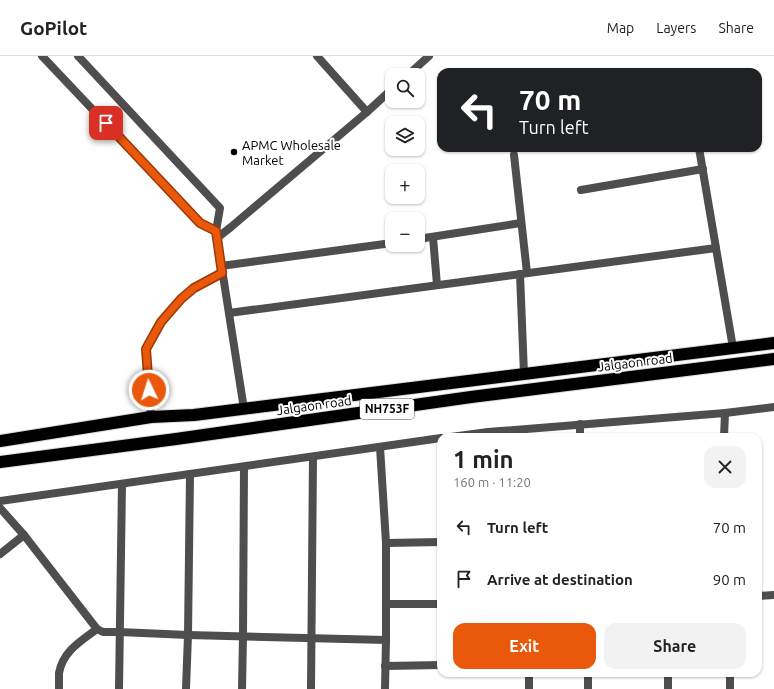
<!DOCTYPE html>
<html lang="en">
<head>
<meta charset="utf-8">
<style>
  :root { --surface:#fff; --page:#f2f2f2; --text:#222; --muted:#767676; --line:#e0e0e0; --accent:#ea580c }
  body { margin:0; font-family:Ubuntu,sans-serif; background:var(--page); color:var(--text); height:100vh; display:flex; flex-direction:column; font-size:15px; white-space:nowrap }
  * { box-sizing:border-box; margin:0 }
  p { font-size:13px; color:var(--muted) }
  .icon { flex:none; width:22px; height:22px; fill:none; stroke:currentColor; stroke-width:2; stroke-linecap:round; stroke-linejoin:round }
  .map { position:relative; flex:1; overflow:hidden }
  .sheet { position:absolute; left:437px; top:377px; width:325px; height:244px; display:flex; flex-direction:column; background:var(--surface); border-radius:12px; box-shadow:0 1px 3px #0004 }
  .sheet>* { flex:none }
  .guide { position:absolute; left:437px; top:12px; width:325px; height:84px; border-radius:12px; box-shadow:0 1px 3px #0004; background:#202124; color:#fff; overflow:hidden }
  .buttons { position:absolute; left:385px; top:12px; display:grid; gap:8px }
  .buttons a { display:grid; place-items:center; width:40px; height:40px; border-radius:8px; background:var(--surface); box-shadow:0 1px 3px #0004; font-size:20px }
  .pin { position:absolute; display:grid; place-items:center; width:34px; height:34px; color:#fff; margin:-17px; border-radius:8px; box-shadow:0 2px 6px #0006 }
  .me { position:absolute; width:44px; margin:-22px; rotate:356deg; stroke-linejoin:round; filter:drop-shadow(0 0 3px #0008) }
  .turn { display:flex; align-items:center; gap:14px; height:84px; padding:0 16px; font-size:18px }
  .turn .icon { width:52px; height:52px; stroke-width:2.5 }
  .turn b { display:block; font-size:28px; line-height:34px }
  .round { display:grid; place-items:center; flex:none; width:42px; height:42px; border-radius:12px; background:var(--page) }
  .headline { display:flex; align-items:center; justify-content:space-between; height:68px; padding:0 16px }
  h1 { font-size:24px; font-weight:700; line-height:30px }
  .cta { display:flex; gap:8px; margin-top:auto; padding:8px 16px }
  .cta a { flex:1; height:46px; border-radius:12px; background:var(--accent); color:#fff; font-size:16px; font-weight:700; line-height:46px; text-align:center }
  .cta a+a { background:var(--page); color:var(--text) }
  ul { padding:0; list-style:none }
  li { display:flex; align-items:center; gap:12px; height:52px; padding:0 16px }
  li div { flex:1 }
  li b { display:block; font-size:15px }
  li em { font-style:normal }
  header { display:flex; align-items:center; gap:24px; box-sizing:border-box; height:56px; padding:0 20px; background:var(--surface); border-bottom:1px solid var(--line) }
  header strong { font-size:19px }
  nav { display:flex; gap:22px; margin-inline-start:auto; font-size:14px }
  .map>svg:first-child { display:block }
</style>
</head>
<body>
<header>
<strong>GoPilot</strong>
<nav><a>Map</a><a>Layers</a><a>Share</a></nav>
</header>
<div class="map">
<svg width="774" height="633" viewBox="0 0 774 633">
  <rect width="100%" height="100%" fill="#fff"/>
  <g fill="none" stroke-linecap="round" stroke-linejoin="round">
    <defs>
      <g id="highway">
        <polyline points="0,385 151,361 194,359 774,287"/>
        <polyline points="0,406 176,383 471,341 774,303"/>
      </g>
    </defs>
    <!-- highway casing -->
    <use href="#highway" stroke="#dbdbdb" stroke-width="14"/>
    <!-- street -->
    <g stroke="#4e4e4e" stroke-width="8">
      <polyline points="42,0 200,167 216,175"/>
      <polyline points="78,0 220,152 216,175 244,353"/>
      <polyline points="408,19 429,0"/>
      <polyline points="367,56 392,33"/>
      <polyline points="699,92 733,292"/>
      <polyline points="514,99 527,217"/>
      <polyline points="581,134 703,113"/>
      <polyline points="433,181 437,229"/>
      <polyline points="217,182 231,171 367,56 317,0"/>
      <polyline points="418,183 521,167"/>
      <polyline points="221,210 392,187"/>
      <polyline points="520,218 524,318"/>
      <path d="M229,257C391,235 554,214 716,192"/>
      <polyline points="151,361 146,293 161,266 181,243 194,231 223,217"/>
      <polyline points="580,368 580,381"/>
      <polyline points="451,381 488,376 725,357 774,351"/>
      <polyline points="724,381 725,357"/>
      <polyline points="380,391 386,487 386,584"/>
      <polyline points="0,445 441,382"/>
      <polyline points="0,452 24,479 97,573 103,576 119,576 188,579 386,584 385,633"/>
      <polyline points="386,487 441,486"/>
      <polyline points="0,498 24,479"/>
      <polyline points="758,540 774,539"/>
      <polyline points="386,548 441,548"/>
      <polyline points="385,610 441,609"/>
      <polyline points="529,617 529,633"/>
      <polyline points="588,617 588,633"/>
      <polyline points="668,617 668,633"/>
      <path d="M59,633C59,628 59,622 59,617C63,595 81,585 97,573"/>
      <polyline points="119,633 122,428"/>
      <polyline points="186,633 188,579 190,418"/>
      <polyline points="242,633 243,580 244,411"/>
      <polyline points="311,633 313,401"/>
      <polyline points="730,633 730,617"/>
    </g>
    <!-- highway -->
    <use href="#highway" stroke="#000" stroke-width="12"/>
  </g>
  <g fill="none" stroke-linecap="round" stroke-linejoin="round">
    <defs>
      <polyline id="route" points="106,67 200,167 216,175 222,217 194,232 181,243 161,266 146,293 149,334"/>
    </defs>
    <!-- route casing -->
    <use href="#route" stroke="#983908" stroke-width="10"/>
    <!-- route -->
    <use href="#route" stroke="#ea580c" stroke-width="7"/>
  </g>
  <!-- markers -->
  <circle fill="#000" stroke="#fff" stroke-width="1.5" cx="234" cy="96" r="4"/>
  <g text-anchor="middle" stroke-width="4" stroke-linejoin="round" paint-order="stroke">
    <!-- shield labels -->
    <rect fill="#fff" stroke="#4c4c4c" stroke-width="1" x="360" y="343" width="54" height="20" rx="3"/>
    <g font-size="12" font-weight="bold" fill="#000">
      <text x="387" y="357">NH753F</text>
    </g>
    <!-- poi labels -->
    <g font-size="13" fill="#000" stroke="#fff" text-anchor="start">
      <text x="242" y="94">APMC Wholesale<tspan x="242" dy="15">Market</tspan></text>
    </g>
    <!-- street labels -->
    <g font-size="13" fill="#000" stroke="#fff">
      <text transform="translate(635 306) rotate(-7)" y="5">Jalgaon road</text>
      <text transform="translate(314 349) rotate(-8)" y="5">Jalgaon road</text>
    </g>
  </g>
</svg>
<div class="buttons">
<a><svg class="icon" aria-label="search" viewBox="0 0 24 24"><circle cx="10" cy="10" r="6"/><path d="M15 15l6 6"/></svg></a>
<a><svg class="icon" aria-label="layers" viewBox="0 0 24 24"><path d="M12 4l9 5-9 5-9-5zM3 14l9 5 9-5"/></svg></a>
<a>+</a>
<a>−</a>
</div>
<div class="pin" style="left:106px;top:67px;background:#d93025"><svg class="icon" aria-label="arrive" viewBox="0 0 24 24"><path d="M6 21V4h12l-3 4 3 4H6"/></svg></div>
<svg class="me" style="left:149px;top:334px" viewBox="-20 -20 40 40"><circle r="17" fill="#ea580c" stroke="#fff" stroke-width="3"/><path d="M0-11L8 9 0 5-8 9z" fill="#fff"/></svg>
<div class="guide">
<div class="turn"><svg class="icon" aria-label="left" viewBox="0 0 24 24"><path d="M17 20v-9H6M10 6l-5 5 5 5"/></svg><div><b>70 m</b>Turn left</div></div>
</div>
<section class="sheet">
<div class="headline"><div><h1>1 min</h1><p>160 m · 11:20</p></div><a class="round"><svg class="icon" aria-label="close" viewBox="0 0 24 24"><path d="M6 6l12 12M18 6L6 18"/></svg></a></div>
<ul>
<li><svg class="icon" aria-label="left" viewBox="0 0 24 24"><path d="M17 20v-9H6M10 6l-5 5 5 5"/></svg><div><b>Turn left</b></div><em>70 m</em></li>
<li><svg class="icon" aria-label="arrive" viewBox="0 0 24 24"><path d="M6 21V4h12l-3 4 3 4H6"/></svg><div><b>Arrive at destination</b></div><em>90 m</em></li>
</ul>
<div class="cta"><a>Exit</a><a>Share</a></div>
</section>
</div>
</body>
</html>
